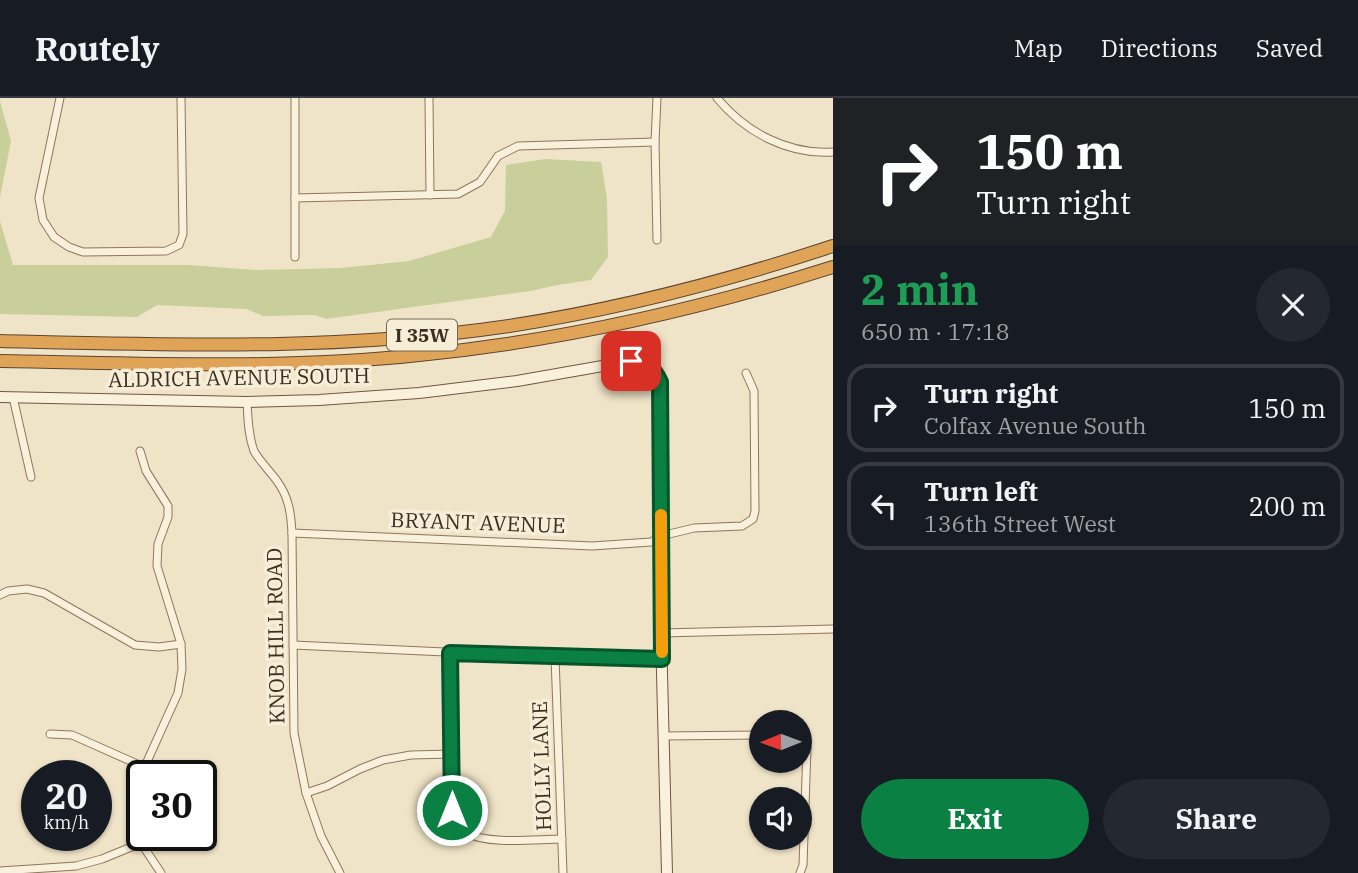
<!DOCTYPE html>
<html lang="en">
<head>
<meta charset="utf-8">
<style>
  :root { --surface:#171b24; --page:#242831; --text:#f1f3f6; --muted:#9ea1a6; --line:#363941; --accent:#0b8043 }
  body { margin:0; font-family:"IBM Plex Serif",serif; background:var(--page); color:var(--text); height:100vh; display:flex; flex-direction:column; font-size:26px; white-space:nowrap }
  * { box-sizing:border-box; margin:0 }
  p { font-size:23px; color:var(--muted) }
  .icon { flex:none; width:38px; height:38px; fill:none; stroke:currentColor; stroke-width:2; stroke-linecap:round; stroke-linejoin:round }
  .map { position:relative; flex:1; overflow:hidden }
  .sheet { display:flex; flex-direction:column; background:var(--surface); width:525px }
  .sheet>* { flex:none }
  .hud { background:#202124; color:#fff; overflow:hidden }
  .needle { width:46px; rotate:269deg }
  .tools { position:absolute; left:749px; top:612px; display:grid; gap:14px }
  .tools a { display:grid; place-items:center; width:63px; height:63px; border-radius:50%; background:var(--surface); box-shadow:0 2px 5px #0004; font-size:35px }
  .speed { position:absolute; left:21px; top:662px; display:flex; gap:14px; font-size:35px; font-weight:700; text-align:center }
  .speed>* { display:grid; place-content:center; width:91px; height:91px; border-radius:50%; background:var(--surface); box-shadow:0 2px 5px #0004; line-height:1 }
  .speed small { font-size:18px; font-weight:400 }
  .speed .limit { border:4px solid #111; border-radius:10px; background:#fff; color:#111 }
  .pin { position:absolute; display:grid; place-items:center; width:60px; height:60px; color:#fff; margin:-30px; border-radius:14px; box-shadow:0 4px 10px #0006 }
  .me { position:absolute; width:77px; margin:-38px; rotate:0deg; stroke-linejoin:round; filter:drop-shadow(0 0 5px #0008) }
  .turn { display:flex; align-items:center; gap:24px; height:147px; padding:0 28px; font-size:32px }
  .turn .icon { width:91px; height:91px; stroke-width:2.5 }
  .turn b { display:block; font-size:49px; line-height:60px }
  .round { display:grid; place-items:center; flex:none; width:74px; height:74px; border-radius:37px; background:var(--page) }
  .head { display:flex; align-items:center; justify-content:space-between; height:119px; padding:0 28px }
  h1 { font-size:42px; font-weight:700; line-height:52px; color:#1e9e55 }
  .action { display:flex; gap:14px; margin-top:auto; padding:14px 28px }
  .action a { flex:1; height:80px; border-radius:42px; background:var(--accent); color:#fff; font-size:28px; font-weight:700; line-height:80px; text-align:center }
  .action a+a { background:var(--page); color:var(--text) }
  ul { padding:0; list-style:none }
  li { display:flex; align-items:center; gap:21px; height:88px; margin:0 14px 10px; padding:0 14px; border:4px solid var(--line); border-radius:21px }
  li div { flex:1 }
  li b { display:block; font-size:26px }
  li em { font-style:normal }
  header { display:flex; align-items:center; gap:42px; box-sizing:border-box; height:98px; padding:0 35px; background:var(--surface); border-bottom:2px solid var(--line) }
  header strong { font-size:33px }
  nav { display:flex; gap:38px; margin-inline-start:auto; font-size:24px }
  main { display:flex; flex:1; min-height:0 }
  .map>svg:first-child { display:block }
</style>
</head>
<body>
<header>
<strong>Routely</strong>
<nav><a>Map</a><a>Directions</a><a>Saved</a></nav>
</header>
<main>
<div class="map">
<svg width="833" height="775" viewBox="0 0 833 775">
  <rect width="100%" height="100%" fill="#f0e4c8"/>
  <!-- green -->
  <g fill="#c9cf9b">
    <polygon points="0,3 11,43 0,99"/>
    <polygon points="545,61 601,64 607,101 608,159 591,182 558,187 530,193 326,221 315,217 263,218 246,211 157,207 137,219 0,216 0,123 13,167 189,167 256,172 341,170 409,163 491,139 505,113 506,67"/>
  </g>
  <g fill="none" stroke-linecap="round" stroke-linejoin="round">
    <defs>
      <g id="street">
        <polyline points="60,0 39,100 43,122 54,139 69,149 83,154 166,153 179,147 183,136 181,0"/>
        <polyline points="295,0 295,159"/>
        <polyline points="429,0 430,97"/>
        <polyline points="657,0 655,44 657,142"/>
        <path d="M717,0C745,34 788,57 833,54"/>
        <polyline points="295,100 458,96 480,84 498,58 518,48 655,44"/>
        <polyline points="13,299 31,379"/>
        <path d="M247,304C248,320 248,337 254,353C260,364 270,373 277,383C289,399 291,416 292,435L294,635L306,695L321,738L340,775"/>
        <polyline points="140,353 146,373 168,408 168,419 158,446 157,468 181,546 182,571 178,595 136,688 133,707 135,726 141,745 161,775"/>
        <polyline points="292,435 592,448 651,444 661,438 694,430 742,428 753,421 755,413 754,293 746,275"/>
        <polyline points="0,497 8,493 27,491 44,495 135,547 159,549 181,546"/>
        <polyline points="661,535 833,531"/>
        <polyline points="293,547 555,559 662,561"/>
        <path d="M450,555L452,712C455,720 459,730 467,735C488,747 537,741 562,741"/>
        <polyline points="555,559 563,775"/>
        <polyline points="50,636 72,637 144,669"/>
        <polyline points="663,638 761,637"/>
        <polyline points="306,695 327,688 360,671 383,662 411,657 451,656"/>
        <polyline points="0,773 76,768 102,761 141,745"/>
        <polyline points="800,775 803,767 807,650 802,635 800,636"/>
      </g>
      <path id="secondary" d="M0,299L247,304L319,302L419,295L517,283L631,263C647,266 653,269 660,284L661,535L667,775"/>
      <g id="highway">
        <path d="M0,243C170,247 340,253 509,228C619,211 727,183 833,148"/>
        <path d="M0,263C139,265 280,272 419,257C560,243 698,212 833,169"/>
      </g>
    </defs>
    <!-- street casing -->
    <use href="#street" stroke="#8d765c" stroke-width="9"/>
    <!-- secondary casing -->
    <use href="#secondary" stroke="#6f573f" stroke-width="12"/>
    <!-- highway casing -->
    <use href="#highway" stroke="#5b4430" stroke-width="14"/>
    <!-- street -->
    <use href="#street" stroke="#faf1dc" stroke-width="7"/>
    <!-- secondary -->
    <use href="#secondary" stroke="#faf1dc" stroke-width="10"/>
    <!-- highway -->
    <use href="#highway" stroke="#e0a458" stroke-width="12"/>
  </g>
  <g fill="none" stroke-linecap="round" stroke-linejoin="round">
    <defs>
      <path id="route" d="M452,712L450,555L662,561L660,284C653,269 647,266 631,263"/>
    </defs>
    <!-- route casing -->
    <use href="#route" stroke="#07532c" stroke-width="18"/>
    <!-- route -->
    <use href="#route" stroke="#0b8043" stroke-width="12"/>
    <!-- slow -->
    <polyline stroke="#f59e0b" stroke-width="12" points="661,417 662,554"/>
  </g>
  <g text-anchor="middle" stroke-width="7" stroke-linejoin="round" paint-order="stroke">
    <!-- shield labels -->
    <rect fill="#f7eed8" stroke="#756857" stroke-width="2" x="387" y="221.5" width="70" height="31" rx="5"/>
    <g font-size="19" font-weight="bold" fill="#3d2e20">
      <text x="422" y="244">I 35W</text>
    </g>
    <!-- street labels -->
    <g font-size="21" fill="#3d2e20" stroke="#f7eed8">
      <text transform="translate(239 280) rotate(-1)" y="7">ALDRICH AVENUE SOUTH</text>
      <text transform="translate(478 425) rotate(2)" y="7">BRYANT AVENUE</text>
      <text transform="translate(276 538) rotate(-91)" y="7">KNOB HILL ROAD</text>
      <text transform="translate(542 668) rotate(-92)" y="7">HOLLY LANE</text>
    </g>
  </g>
</svg>
<div class="tools">
<a><svg class="needle" viewBox="-14 -14 28 28"><path d="M0-13l5 13h-10z" fill="#e53935"/><path d="M0 13l5-13h-10z" fill="#9ea1a6"/></svg></a>
<a><svg class="icon" aria-label="sound" viewBox="0 0 24 24"><path d="M4 9h4l5-4v14l-5-4H4zM17 9q2 3 0 6"/></svg></a>
</div>
<div class="speed"><div>20<small>km/h</small></div><div class="limit">30</div></div>
<div class="pin" style="left:631px;top:263px;background:#d93025"><svg class="icon" aria-label="arrive" viewBox="0 0 24 24"><path d="M6 21V4h12l-3 4 3 4H6"/></svg></div>
<svg class="me" style="left:452px;top:712px" viewBox="-20 -20 40 40"><circle r="17" fill="#0b8043" stroke="#fff" stroke-width="3"/><path d="M0-11L8 9 0 5-8 9z" fill="#fff"/></svg>
</div>
<section class="sheet">
<div class="hud">
<div class="turn"><svg class="icon" aria-label="right" viewBox="0 0 24 24"><path d="M7 20v-9h11M14 6l5 5-5 5"/></svg><div><b>150 m</b>Turn right</div></div>
</div>
<div class="head"><div><h1>2 min</h1><p>650 m · 17:18</p></div><a class="round"><svg class="icon" aria-label="close" viewBox="0 0 24 24"><path d="M6 6l12 12M18 6L6 18"/></svg></a></div>
<ul>
<li><svg class="icon" aria-label="right" viewBox="0 0 24 24"><path d="M7 20v-9h11M14 6l5 5-5 5"/></svg><div><b>Turn right</b><p>Colfax Avenue South</p></div><em>150 m</em></li>
<li><svg class="icon" aria-label="left" viewBox="0 0 24 24"><path d="M17 20v-9H6M10 6l-5 5 5 5"/></svg><div><b>Turn left</b><p>136th Street West</p></div><em>200 m</em></li>
</ul>
<div class="action"><a>Exit</a><a>Share</a></div>
</section>
</main>
</body>
</html>
